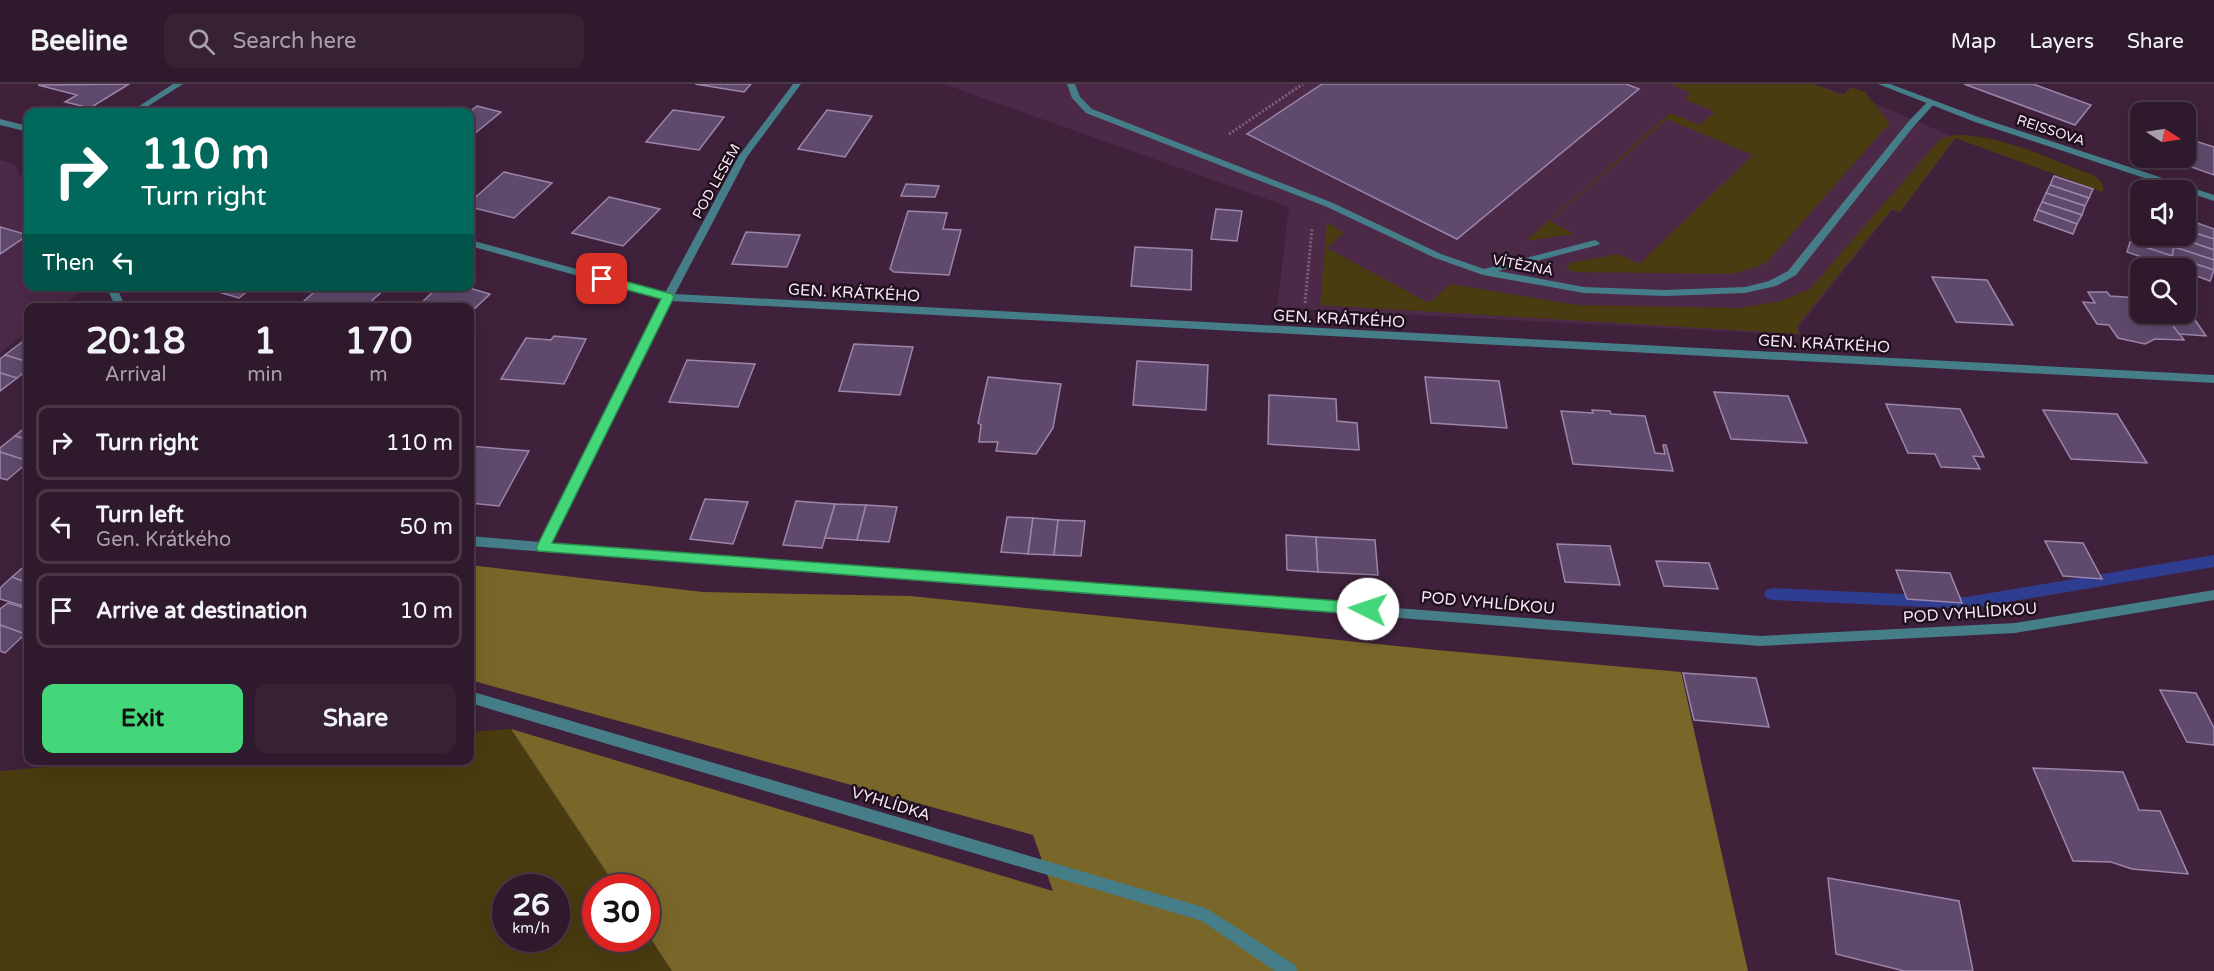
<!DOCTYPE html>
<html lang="en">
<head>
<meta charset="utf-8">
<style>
  :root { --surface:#2f192c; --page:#372234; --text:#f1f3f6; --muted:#a7a0a9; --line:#4a3848; --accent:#44d77a }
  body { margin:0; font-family:"Varela Round",sans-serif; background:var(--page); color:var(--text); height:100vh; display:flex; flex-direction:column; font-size:22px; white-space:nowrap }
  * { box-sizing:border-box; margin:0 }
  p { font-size:20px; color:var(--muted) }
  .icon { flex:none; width:33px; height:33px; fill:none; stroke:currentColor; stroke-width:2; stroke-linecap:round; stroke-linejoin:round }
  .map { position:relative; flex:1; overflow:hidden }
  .sheet { position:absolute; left:24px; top:219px; width:450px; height:462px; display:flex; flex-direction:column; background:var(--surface); border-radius:12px; box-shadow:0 6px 24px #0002,0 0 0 2px var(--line) }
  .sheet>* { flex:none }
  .top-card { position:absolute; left:24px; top:24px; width:450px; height:183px; border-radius:12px; box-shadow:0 6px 24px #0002,0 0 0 2px var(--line); background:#00695c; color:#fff; overflow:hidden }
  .needle { width:39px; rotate:102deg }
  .controls { position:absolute; left:2130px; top:18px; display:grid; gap:12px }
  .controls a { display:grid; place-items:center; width:66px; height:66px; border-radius:12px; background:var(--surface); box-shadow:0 6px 24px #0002,0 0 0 2px var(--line); font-size:30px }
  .speed { position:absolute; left:492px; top:790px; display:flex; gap:12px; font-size:30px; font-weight:700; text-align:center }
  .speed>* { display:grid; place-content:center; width:78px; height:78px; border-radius:50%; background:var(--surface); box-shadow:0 6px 24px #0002,0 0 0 2px var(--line); line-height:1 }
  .speed small { font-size:15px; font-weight:400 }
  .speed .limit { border:9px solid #d22; background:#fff; color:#111 }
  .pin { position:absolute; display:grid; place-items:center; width:51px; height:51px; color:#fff; margin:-26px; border-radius:12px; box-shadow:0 3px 9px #0006 }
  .me { position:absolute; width:66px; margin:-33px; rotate:274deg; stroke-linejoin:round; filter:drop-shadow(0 0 4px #0008) }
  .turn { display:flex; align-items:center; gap:21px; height:126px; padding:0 18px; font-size:27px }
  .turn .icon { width:78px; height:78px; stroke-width:2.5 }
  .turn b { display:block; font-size:42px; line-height:51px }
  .then { display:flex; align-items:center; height:57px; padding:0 18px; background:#0003; gap:12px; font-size:22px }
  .eta { display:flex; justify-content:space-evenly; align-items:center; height:102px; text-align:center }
  .eta b { font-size:36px; font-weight:800; line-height:42px }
  .cta { display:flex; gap:12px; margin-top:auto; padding:12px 18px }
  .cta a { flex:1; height:69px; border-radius:12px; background:var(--accent); color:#111; font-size:24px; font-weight:800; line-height:69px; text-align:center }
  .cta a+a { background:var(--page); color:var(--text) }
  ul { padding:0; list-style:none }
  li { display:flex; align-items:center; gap:18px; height:75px; margin:0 12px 9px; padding:0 6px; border:3px solid var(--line); border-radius:12px }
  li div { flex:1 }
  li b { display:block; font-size:22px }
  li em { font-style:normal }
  header { display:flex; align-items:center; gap:36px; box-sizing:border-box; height:84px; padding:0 30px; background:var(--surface); border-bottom:2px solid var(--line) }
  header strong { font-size:28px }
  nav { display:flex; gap:33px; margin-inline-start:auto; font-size:21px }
  .search { width:420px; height:54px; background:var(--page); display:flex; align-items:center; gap:15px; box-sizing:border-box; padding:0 21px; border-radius:12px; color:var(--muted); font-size:22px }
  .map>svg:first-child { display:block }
</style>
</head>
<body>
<header>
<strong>Beeline</strong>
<div class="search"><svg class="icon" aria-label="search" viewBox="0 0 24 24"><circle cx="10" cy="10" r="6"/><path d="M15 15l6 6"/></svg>Search here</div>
<nav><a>Map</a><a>Layers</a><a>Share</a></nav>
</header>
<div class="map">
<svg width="2214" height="887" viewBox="0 0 2214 887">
  <rect width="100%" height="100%" fill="#3f213b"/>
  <!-- built -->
  <g fill="#4d2948">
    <polygon points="944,0 1814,0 1876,20 1956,54 1900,129 1892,126 1799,243 1800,251 1277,224 1289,123"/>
    <polygon points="0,76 15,80 28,106 28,202 80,203 82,207 60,223 28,224 28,247 0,269"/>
  </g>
  <!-- green -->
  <g fill="#493c10" fill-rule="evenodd">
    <polygon points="1670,0 1813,0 1843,11 1851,3 1865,8 1890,39 1767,178 1757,183 1731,190 1574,188 1566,184 1570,179 1618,170 1639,180 1753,71 1667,35 1550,137 1574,150 1526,157 1670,29 1700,41 1715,28 1685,15 1691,9"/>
    <path d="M1956,51C2002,51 2047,74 2090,90C2098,93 2105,99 2103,108L1955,54L1900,128L1892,125L1797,242L1799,250L1320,221L1327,138L1344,149L1327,164L1429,219L1450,200L1577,221L1739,224L1781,217L1810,205L1940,55Z"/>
    <path d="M511,645L617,804H596V855H646L647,849L672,887H0V687L127,676H470V648ZM506,804H556V855H506Z"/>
  </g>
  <!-- forest -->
  <polygon fill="#796629" points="470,481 703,508 910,512 1436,566 1681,588 1748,887 672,887 647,849 646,804 617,804 511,645 1053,807 1033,751 470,596"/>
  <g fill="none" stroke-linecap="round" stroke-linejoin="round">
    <!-- stream -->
    <polygon fill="#2f3d90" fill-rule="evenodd" points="2214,471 2214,483 1967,525 1772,516 1766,514 1764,510 1766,506 1772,504 1967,513"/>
  </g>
  <!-- building -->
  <g fill="#5f4a6d" stroke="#9c85ab" stroke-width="1.5">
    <polygon points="129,0 90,24 65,18 77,11 38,1"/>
    <polygon points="695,0 751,0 744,8"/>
    <polygon points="1322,0 1626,0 1639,5 1457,155 1247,50"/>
    <polygon points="1964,0 2033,0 2091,21 2075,41"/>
    <polygon points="477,22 501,28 474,50 470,49 469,28"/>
    <polygon points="257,23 281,28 249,28"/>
    <polygon points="673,26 724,33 699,66 646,58"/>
    <polygon points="827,26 872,32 845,73 798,65"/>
    <polygon points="2186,54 2214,63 2214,91 2166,74 2186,74"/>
    <polygon points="504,88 552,99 514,134 470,123 470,118"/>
    <polygon points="2054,92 2093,105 2089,114 2050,101"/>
    <polygon points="906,100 939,102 935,113 901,112"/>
    <polygon points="2050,101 2089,114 2085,122 2046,109"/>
    <polygon points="2046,109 2085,122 2082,131 2042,118"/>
    <polygon points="609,113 660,125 623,162 572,149"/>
    <polygon points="2042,118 2082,131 2077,140 2038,126"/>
    <polygon points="1216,125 1242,127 1237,157 1211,155"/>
    <polygon points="2038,126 2077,140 2073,150 2034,136"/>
    <polygon points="908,127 947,129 943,145 961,146 949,191 894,188 890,185"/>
    <polygon points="2186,135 2214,145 2214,155 2186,146"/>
    <polygon points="0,143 28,151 0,170"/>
    <polygon points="2186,146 2214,155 2214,166 2177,153 2186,152"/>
    <polygon points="746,148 800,151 787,183 732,180"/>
    <polygon points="2134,149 2174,163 2172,172 2130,158"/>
    <polygon points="2142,152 2172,152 2177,153 2174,163"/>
    <polygon points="2177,153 2214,166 2214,176 2174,163"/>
    <polygon points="2130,158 2172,172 2168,182 2127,168"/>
    <polygon points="1135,163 1192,166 1191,206 1131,202"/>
    <polygon points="2174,163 2214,176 2214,186 2172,172"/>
    <polygon points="2172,172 2214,186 2210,197 2186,188 2186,184 2168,182"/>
    <polygon points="1932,193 1987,196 2013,241 1956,238"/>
    <polygon points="198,202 254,202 239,214"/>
    <polygon points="321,202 388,202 364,224 296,224"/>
    <polygon points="439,202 463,202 490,210 470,229 470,224 416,224"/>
    <polygon points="2088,208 2107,208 2110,212 2140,214 2140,230 2165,230 2184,256 2155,255 2145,260 2118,254 2109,241 2097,240 2083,218 2095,219"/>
    <polygon points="2186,223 2206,252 2179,250 2165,230 2186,230"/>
    <polygon points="554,252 586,255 564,300 501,295 526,254 551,256"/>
    <polygon points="22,258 28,260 28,278 5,271"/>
    <polygon points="854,260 913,263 900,311 839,307"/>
    <polygon points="5,271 28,278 28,285 17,294 0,289 0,275"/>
    <polygon points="687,276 755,280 738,323 669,318"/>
    <polygon points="1137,277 1208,281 1206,326 1133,321"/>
    <polygon points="0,289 17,294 0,307"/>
    <polygon points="988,293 1061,300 1053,344 1036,370 996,367 998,358 979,358 981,341 978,339"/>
    <polygon points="1425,293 1499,297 1507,344 1431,339"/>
    <polygon points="1714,308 1788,312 1807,359 1731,355"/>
    <polygon points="1269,311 1336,315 1337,337 1357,339 1359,366 1268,360"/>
    <polygon points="1886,320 1960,325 1984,373 1973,372 1980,385 1941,383 1935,370 1908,369"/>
    <polygon points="1592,326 1610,327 1611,330 1645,332 1655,369 1665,370 1663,361 1666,361 1673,387 1573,380 1561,327 1593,329"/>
    <polygon points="2043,326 2117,330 2147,379 2071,375"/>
    <polygon points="28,341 28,356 15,352"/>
    <polygon points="15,352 28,356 28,377 0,368 0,364"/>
    <polygon points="470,362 529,367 499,422 470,419"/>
    <polygon points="0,368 28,377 28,378 7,396 0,394"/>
    <polygon points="705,415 748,418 733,460 690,455"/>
    <polygon points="796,417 835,420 822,464 783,461"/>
    <polygon points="835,420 866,421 857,456 825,454"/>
    <polygon points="866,421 897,423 889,458 857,456"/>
    <polygon points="1007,433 1033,434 1028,470 1001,468"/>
    <polygon points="1033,434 1058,436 1054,471 1028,470"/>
    <polygon points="1058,436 1085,437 1081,472 1054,471"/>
    <polygon points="1286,451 1316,453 1318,488 1287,486"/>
    <polygon points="1316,453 1375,456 1378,491 1318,488"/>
    <polygon points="2045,457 2083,459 2102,495 2063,492"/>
    <polygon points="1557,460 1610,462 1620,501 1565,498"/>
    <polygon points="1656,477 1709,479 1718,505 1664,502"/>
    <polygon points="28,479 28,499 12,493"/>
    <polygon points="1896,486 1950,489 1962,519 1907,515"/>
    <polygon points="12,493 28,499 27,523 0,515 0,504"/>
    <polygon points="8,519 28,525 28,547 25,550 0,541 0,525"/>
    <polygon points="0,541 25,550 5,569 0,567"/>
    <polygon points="1683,589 1756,594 1769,643 1694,636"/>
    <polygon points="2160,606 2196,609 2214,644 2214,661 2187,658"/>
    <polygon points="2033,684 2123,688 2139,726 2160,727 2188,790 2132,785 2111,778 2073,777"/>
    <polygon points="1828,794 1959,817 1973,887 1904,887 1836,870"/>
  </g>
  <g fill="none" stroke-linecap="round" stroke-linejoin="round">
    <!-- path -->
    <g stroke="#7c6178" stroke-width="3" stroke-dasharray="2 2" stroke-linecap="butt">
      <polyline points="1229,50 1303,0"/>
      <polyline points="1305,219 1312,145"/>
    </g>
    <!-- lane -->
    <polygon fill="#457e89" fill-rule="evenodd" points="1067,0 1075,0 1080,13 1092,25 1333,119 1441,170 1484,185 1595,156 1600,159 1598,161 1498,187 1584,203 1665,206 1745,203 1769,197 1788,187 1908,38 1929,16 1936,18 1914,42 1796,191 1776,202 1745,209 1665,212 1584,209 1483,191 1435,174 1327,123 1086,29 1072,14"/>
    <!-- street -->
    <g fill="#457e89" fill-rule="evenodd">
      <polygon points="173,0 183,0 139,28 130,28"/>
      <polygon points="793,0 801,0 747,73 675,210 2214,291 2214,299 671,217 551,459 1760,552 2015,539 2214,506 2214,516 2015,549 1760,562 470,462 470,452 540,458 662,215 470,162 470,156 665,209 738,73"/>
      <polygon points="1878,0 1890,0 1981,34 2214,111 2214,117 1975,38"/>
      <polygon points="0,35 28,42 28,48 0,41"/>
      <polygon points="106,202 116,202 126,224 116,224"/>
      <polygon points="470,607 1206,824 1295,881 1297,887 1275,887 1202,837 470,619"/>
    </g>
  </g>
  <!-- route -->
  <polygon fill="#44d77a" stroke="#2c8c4f" stroke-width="1.5" points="602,191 672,210 674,213 552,459 1368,519 1373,521 1375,525 1373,529 1368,531 538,467 536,464 661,215 598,198 596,195"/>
  <g text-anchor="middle" stroke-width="5" stroke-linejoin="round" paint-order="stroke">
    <!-- far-street labels -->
    <g font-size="14" fill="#fbe7f7" stroke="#1e101c">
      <text transform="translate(2051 46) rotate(18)" y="5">REISSOVA</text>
      <text transform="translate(716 97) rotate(-61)" y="5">POD LESEM</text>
      <text transform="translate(1523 181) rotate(11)" y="5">VÍTĚZNÁ</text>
    </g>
    <!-- street labels -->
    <g font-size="16" fill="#fbe7f7" stroke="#1e101c">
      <text transform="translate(854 208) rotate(3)" y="6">GEN. KRÁTKÉHO</text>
      <text transform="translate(1339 234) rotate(3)" y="6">GEN. KRÁTKÉHO</text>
      <text transform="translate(1824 259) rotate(3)" y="6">GEN. KRÁTKÉHO</text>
      <text transform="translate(1488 518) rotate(5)" y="6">POD VYHLÍDKOU</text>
      <text transform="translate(1970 528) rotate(-4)" y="6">POD VYHLÍDKOU</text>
      <text transform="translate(891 719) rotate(17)" y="6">VYHLÍDKA</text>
    </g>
  </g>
</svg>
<div class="controls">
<a><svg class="needle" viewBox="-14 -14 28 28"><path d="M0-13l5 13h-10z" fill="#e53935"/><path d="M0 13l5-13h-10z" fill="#a7a0a9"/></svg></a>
<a><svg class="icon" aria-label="sound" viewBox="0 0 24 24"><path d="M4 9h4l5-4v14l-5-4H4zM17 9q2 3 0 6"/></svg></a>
<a><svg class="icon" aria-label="search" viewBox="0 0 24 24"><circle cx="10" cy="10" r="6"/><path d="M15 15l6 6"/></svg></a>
</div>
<div class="speed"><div>26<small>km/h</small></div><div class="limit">30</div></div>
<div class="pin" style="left:602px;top:195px;background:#d93025"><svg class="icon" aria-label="arrive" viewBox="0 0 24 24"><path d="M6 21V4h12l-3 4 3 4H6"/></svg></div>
<svg class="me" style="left:1368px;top:525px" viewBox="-20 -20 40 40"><circle r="19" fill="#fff"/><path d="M0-13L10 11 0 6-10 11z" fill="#44d77a"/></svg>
<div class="top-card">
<div class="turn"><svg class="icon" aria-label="right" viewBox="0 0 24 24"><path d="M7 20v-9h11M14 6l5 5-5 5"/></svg><div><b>110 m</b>Turn right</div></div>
<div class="then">Then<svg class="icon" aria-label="left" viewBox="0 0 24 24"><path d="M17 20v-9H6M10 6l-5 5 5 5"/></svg></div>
</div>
<section class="sheet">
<div class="eta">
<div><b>20:18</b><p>Arrival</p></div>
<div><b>1</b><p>min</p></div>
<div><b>170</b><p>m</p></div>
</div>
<ul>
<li><svg class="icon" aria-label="right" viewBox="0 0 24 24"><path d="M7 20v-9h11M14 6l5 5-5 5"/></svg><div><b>Turn right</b></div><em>110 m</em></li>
<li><svg class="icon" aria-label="left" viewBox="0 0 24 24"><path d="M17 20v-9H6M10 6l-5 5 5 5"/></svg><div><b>Turn left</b><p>Gen. Krátkého</p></div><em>50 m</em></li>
<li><svg class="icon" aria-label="arrive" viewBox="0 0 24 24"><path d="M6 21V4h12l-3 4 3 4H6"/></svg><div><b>Arrive at destination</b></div><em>10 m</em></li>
</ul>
<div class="cta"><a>Exit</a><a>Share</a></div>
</section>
</div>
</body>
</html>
